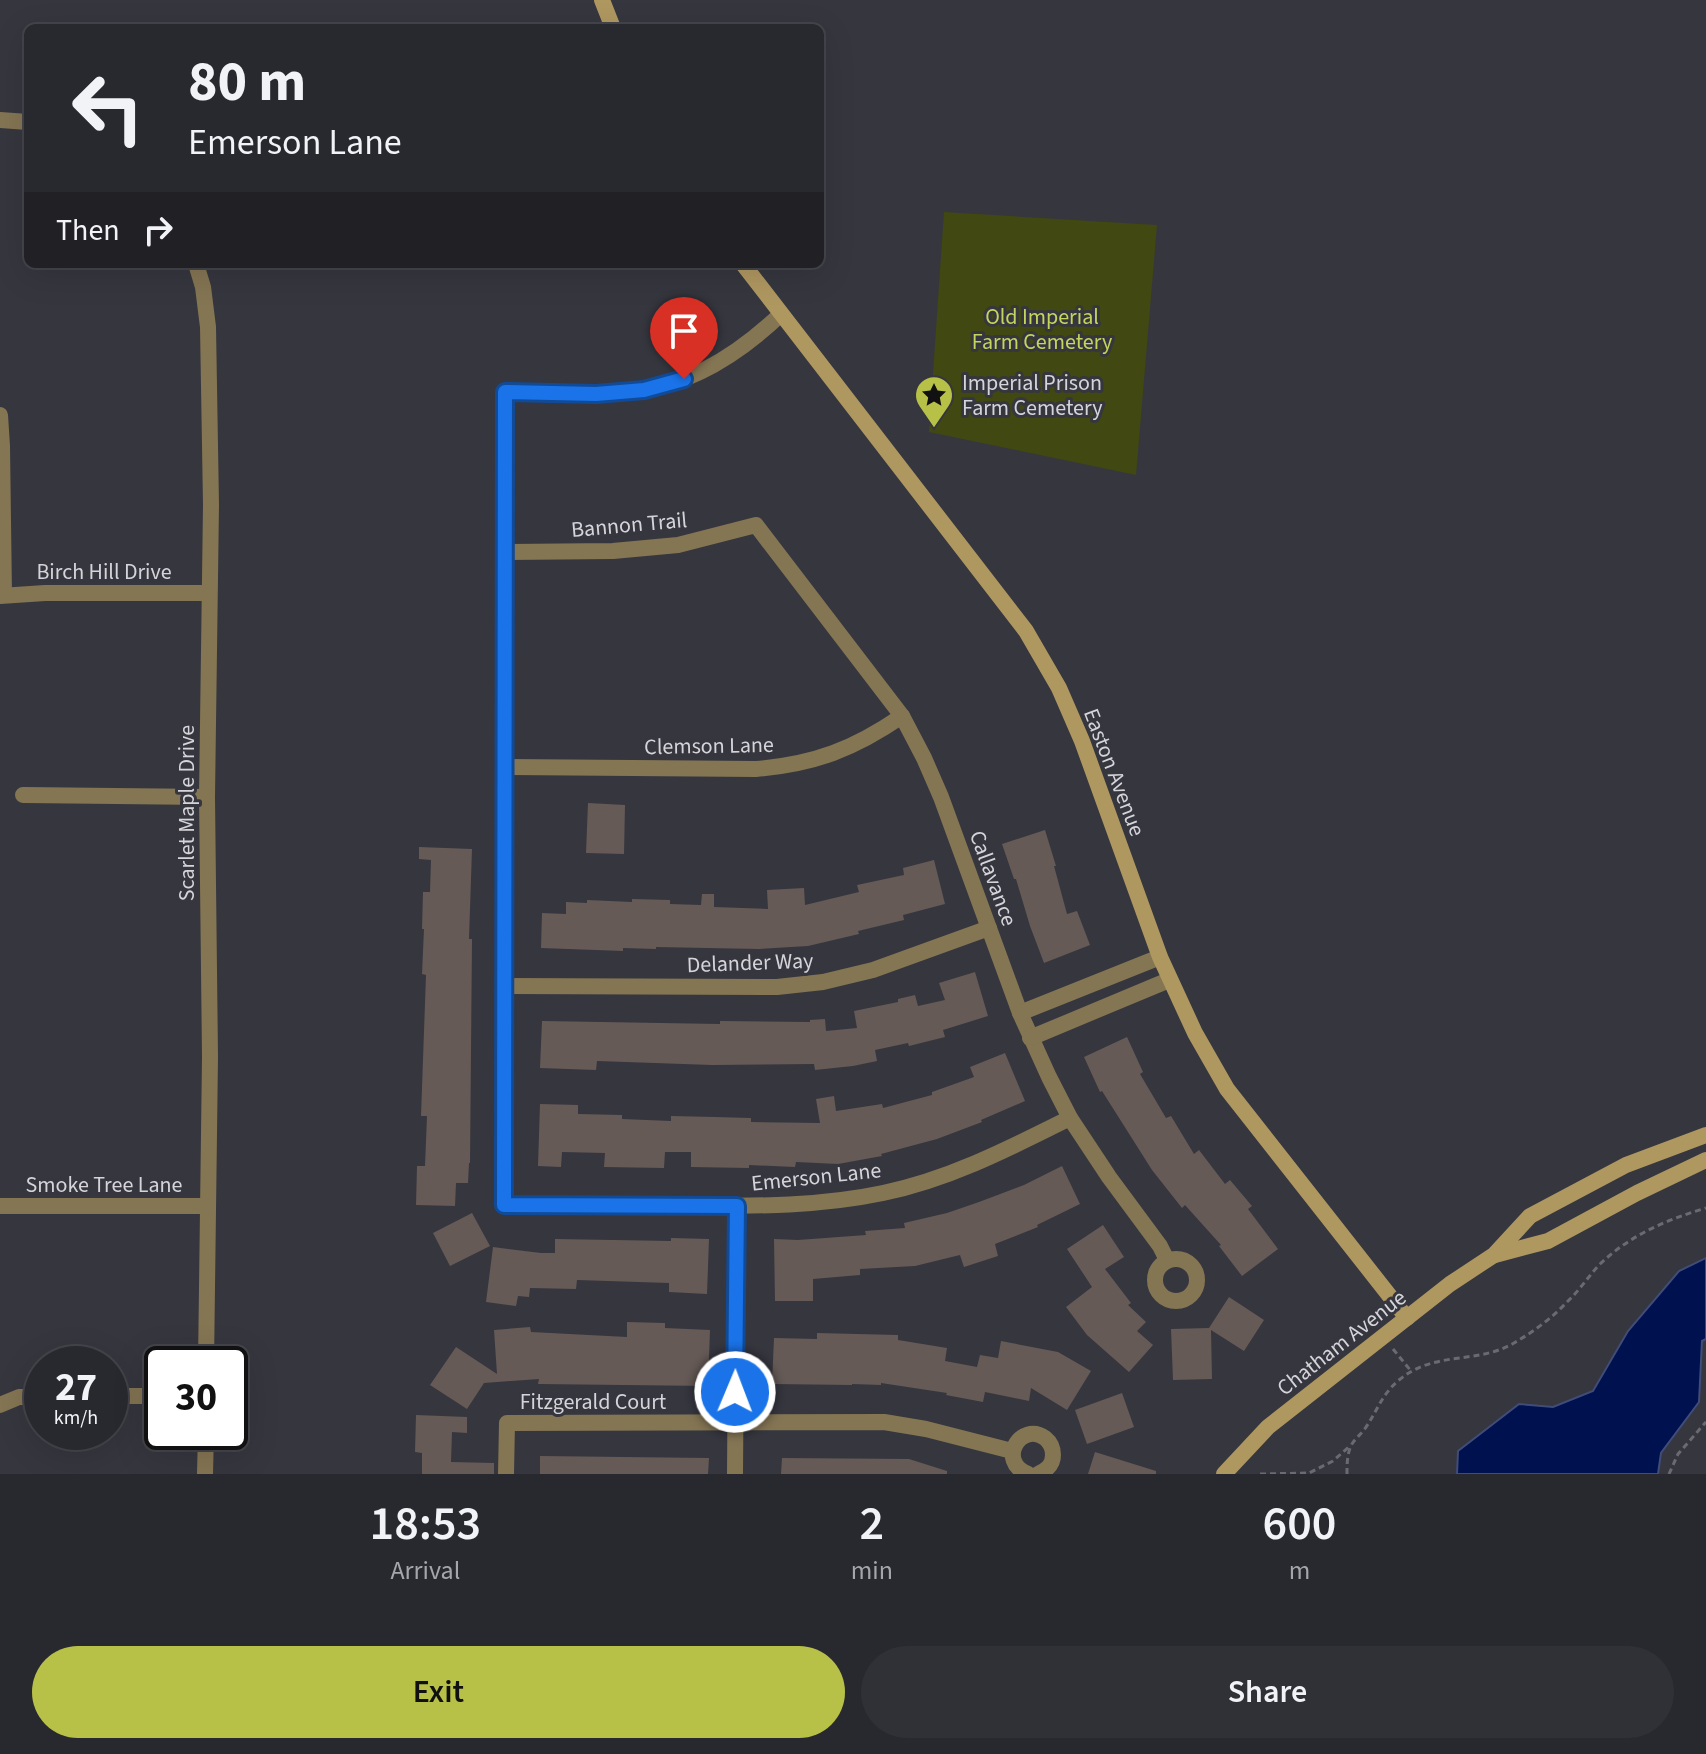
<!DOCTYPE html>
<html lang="en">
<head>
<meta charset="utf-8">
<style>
  :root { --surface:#28282f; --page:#303037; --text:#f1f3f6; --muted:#a5a6aa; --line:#44444b; --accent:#b8c147 }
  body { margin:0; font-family:"Source Sans 3",sans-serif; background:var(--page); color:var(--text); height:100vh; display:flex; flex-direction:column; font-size:30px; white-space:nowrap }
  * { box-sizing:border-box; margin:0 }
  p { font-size:26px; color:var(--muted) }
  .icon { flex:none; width:44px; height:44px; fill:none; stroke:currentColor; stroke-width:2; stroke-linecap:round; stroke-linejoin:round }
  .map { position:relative; height:1474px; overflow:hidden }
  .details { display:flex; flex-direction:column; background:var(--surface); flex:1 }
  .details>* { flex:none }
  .top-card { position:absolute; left:24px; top:24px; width:800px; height:244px; border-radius:12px; box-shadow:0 8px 32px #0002,0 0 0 2px var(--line); background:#28282f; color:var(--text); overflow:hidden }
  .speed { position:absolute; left:24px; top:1346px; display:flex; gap:16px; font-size:40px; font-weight:700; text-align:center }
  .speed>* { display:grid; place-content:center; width:104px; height:104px; border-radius:50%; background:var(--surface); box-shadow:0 8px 32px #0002,0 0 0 2px var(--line); line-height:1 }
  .speed small { font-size:20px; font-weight:400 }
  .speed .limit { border:4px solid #111; border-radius:12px; background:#fff; color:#111 }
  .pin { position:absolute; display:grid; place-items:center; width:68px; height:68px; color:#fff; margin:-82px -34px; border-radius:50% 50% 50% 0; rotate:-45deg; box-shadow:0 0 8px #0007 }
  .pin .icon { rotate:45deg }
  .me { position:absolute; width:88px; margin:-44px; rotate:1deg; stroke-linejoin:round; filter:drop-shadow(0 0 6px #0008) }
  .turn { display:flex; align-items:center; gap:28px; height:168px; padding:0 32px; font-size:36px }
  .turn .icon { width:104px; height:104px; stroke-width:2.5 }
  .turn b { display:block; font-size:56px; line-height:68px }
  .then { display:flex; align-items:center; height:76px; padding:0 32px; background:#0003; gap:16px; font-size:30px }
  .eta { display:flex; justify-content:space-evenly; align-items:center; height:136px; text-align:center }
  .eta b { font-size:48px; font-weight:600; line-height:56px }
  .primary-button { display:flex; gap:16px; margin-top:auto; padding:16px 32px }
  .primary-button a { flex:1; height:92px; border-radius:48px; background:var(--accent); color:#111; font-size:32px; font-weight:600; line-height:92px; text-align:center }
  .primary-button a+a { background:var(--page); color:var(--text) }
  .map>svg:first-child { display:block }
</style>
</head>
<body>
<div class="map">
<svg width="1706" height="1474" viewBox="0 0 1706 1474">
  <rect width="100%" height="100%" fill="#36363f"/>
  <!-- green -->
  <polygon fill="#424811" points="944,212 1157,225 1136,475 929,432"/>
  <!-- water -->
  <polygon fill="#00114f" stroke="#404c79" stroke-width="2" points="1706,1258 1706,1339 1702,1341 1699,1402 1661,1453 1658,1474 1457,1474 1458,1451 1519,1404 1553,1407 1593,1391 1628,1331 1679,1271"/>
  <!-- building -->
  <g fill="#655a56">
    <polygon points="588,803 625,805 624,854 586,853"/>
    <polygon points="1045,830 1056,866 1054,866 1067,914 1077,911 1090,945 1044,963 1030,926 1016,879 1014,879 1002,844"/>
    <polygon points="419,847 472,849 469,939 472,939 470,1163 469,1163 468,1183 456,1183 455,1206 416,1205 417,1166 425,1166 427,1116 421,1116 426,975 422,974 424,929 422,929 423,892 430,892 431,860 419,859"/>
    <polygon points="934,860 945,904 903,915 904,920 858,931 859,934 808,946 759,949 656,947 656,949 623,948 623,951 541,948 542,913 566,914 566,902 587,903 587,900 632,902 632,899 670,900 670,904 701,905 702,894 714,894 714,907 768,909 767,890 804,888 805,905 859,892 857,885 904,875 903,868"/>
    <polygon points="975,972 988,1016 943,1030 945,1037 909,1046 908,1043 875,1050 877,1061 853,1066 815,1070 814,1064 712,1065 597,1061 596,1070 540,1068 542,1021 720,1024 720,1021 810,1022 810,1020 825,1019 826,1031 857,1028 854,1011 898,1002 898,999 915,995 918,1006 945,1000 939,983"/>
    <polygon points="1127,1037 1143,1072 1140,1074 1166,1118 1171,1116 1194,1154 1199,1150 1225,1184 1230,1180 1252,1206 1248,1209 1278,1249 1242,1276 1219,1246 1221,1245 1185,1205 1182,1208 1152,1170 1102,1091 1100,1092 1084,1057"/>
    <polygon points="1005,1053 1025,1101 981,1120 982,1122 937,1139 881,1154 882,1156 838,1164 796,1162 795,1167 749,1165 749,1168 691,1167 691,1152 665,1152 664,1168 604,1167 605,1153 562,1152 561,1167 538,1166 540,1104 578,1105 578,1114 622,1115 622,1119 671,1121 671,1116 715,1117 751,1118 751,1122 820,1123 816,1099 834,1096 836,1111 882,1104 883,1108 932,1095 932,1092 974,1077 970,1067"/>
    <polygon points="1062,1166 1080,1204 1037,1225 1038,1227 995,1244 998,1256 964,1267 960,1255 915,1266 860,1269 860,1275 813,1279 813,1301 775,1301 774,1239 798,1240 866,1235 865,1231 905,1228 904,1223 947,1213 979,1202 1024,1185"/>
    <polygon points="472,1213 490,1246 450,1266 433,1233"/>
    <polygon points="1103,1225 1124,1257 1105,1269 1131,1303 1128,1305 1146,1322 1137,1331 1153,1345 1129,1372 1087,1335 1066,1307 1092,1287 1067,1249"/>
    <polygon points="671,1238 709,1239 707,1294 669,1292 669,1283 577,1280 576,1289 530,1288 529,1297 518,1296 516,1306 486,1302 493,1247 541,1253 555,1253 555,1239 671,1241"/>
    <polygon points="1229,1297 1264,1320 1244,1351 1211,1330 1212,1379 1173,1380 1171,1329 1209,1328"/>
    <polygon points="627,1322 665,1323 665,1328 710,1330 708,1386 538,1384 539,1379 484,1383 467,1409 430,1385 456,1347 497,1374 494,1330 530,1327 531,1332 627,1337"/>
    <polygon points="817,1333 898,1335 898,1340 947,1348 945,1361 977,1367 980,1355 998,1358 1001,1341 1058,1352 1091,1371 1067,1410 1031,1388 1029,1401 985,1392 983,1402 946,1395 947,1393 881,1383 881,1385 852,1384 852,1385 772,1384 774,1338 817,1339"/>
    <polygon points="1122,1393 1134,1427 1087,1444 1075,1410"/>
    <polygon points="416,1415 467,1417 467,1433 452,1432 451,1462 494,1463 494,1474 422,1474 422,1453 415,1452"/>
    <polygon points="1095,1452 1156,1471 1156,1474 1088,1474"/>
    <polygon points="540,1456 709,1458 708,1474 540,1474"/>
    <polygon points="782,1458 909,1459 947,1471 947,1474 781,1474"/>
  </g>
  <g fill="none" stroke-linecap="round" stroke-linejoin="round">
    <!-- path -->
    <g stroke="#6a6a72" stroke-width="3" stroke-dasharray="6 4" stroke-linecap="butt">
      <polyline points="1393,1349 1411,1371"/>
      <polyline points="1260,1474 1309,1473 1333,1461 1351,1445"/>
      <path d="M1347,1474C1347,1464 1347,1453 1352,1444C1355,1439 1360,1435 1364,1430C1377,1412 1381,1395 1399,1380C1435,1350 1476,1365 1514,1343C1533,1332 1552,1318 1567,1302C1579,1291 1588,1277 1599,1265C1630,1235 1666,1220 1706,1208"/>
      <polyline points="1669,1474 1678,1454 1706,1422"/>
    </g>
    <!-- street -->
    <g stroke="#847553" stroke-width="16">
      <polyline points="0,120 28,122"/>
      <polyline points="196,264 203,287 208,327 211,505 207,797 210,1057 206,1364"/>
      <path d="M781,314C743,350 695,383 641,390C596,396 550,393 505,392L504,1205C564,1206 623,1206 682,1206C749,1206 817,1207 883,1193C950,1179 1010,1148 1070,1118"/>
      <polyline points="0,415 2,446 4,595"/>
      <polyline points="505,552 613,551 678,545 756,525 902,716 924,758 941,797 1020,1013 1049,1077 1070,1118 1109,1177 1160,1246 1167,1260"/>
      <polyline points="0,596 45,593 209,593"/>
      <path d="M504,767L756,769C815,764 854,749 902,716"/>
      <polyline points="23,795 207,797"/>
      <polyline points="504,986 777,987 823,982 873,970 989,928"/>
      <polyline points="1020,1013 1160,957"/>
      <polyline points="1030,1038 1169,980"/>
      <polyline points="0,1206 207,1206"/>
      <circle cx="1176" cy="1280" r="21"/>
      <polyline points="110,1396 162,1396"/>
      <polyline points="0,1405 19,1397 42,1397"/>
      <polyline points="205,1474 206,1432"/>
      <polyline points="506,1474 507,1423 884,1422 926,1429 1012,1451"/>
      <polyline points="735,1474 737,1206"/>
      <path d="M1028,1474C996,1461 1021,1421 1045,1438C1050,1442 1053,1448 1053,1455C1053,1465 1047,1470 1038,1474"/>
    </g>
    <!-- secondary -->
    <g stroke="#af9760" stroke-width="16">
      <polyline points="602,0 613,28"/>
      <polyline points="743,264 1026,631 1059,688 1082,741 1160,957 1195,1033 1227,1089 1407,1318"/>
      <polyline points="1495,1255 1548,1241 1637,1193 1706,1160"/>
      <polyline points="1224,1474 1268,1427 1450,1284 1494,1255 1530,1216 1626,1165 1706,1135"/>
    </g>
  </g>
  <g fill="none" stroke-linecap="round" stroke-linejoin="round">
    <defs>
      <polyline id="route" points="684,379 644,390 596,394 505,392 504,1205 737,1206 735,1392"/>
    </defs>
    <!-- route casing -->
    <use href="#route" stroke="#114b97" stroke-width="20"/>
    <!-- route -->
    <use href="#route" stroke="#1a73e8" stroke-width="14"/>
  </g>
  <!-- icons -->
  <defs>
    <symbol id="sight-pin" viewBox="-11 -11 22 30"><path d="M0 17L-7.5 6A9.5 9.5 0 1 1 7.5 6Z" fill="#b8c147" stroke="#36363f"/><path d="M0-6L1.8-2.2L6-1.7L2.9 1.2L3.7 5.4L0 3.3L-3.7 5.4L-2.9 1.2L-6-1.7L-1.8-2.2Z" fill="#111"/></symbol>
  </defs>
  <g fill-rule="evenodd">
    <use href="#sight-pin" x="912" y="373" width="44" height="60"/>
  </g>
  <g text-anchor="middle" stroke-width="6" stroke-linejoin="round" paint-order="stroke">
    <!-- park labels -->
    <g font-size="22" fill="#c5d45c" stroke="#36363f">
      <text x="1042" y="324">Old Imperial<tspan x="1042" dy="25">Farm Cemetery</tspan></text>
    </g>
    <!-- poi labels -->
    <g font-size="22" fill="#d5d4da" stroke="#36363f" text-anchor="start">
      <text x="962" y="390">Imperial Prison<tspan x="962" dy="25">Farm Cemetery</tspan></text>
    </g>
    <!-- street labels -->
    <g font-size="22" fill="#d5d4da" stroke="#36363f">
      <text transform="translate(629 524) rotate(-5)" y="8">Bannon Trail</text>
      <text x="104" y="579">Birch Hill Drive</text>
      <text transform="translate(709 745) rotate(-1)" y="8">Clemson Lane</text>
      <text transform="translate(1115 772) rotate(69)" y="8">Easton Avenue</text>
      <text transform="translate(186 813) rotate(-90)" y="8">Scarlet Maple Drive</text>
      <text transform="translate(994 878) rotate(70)" y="8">Callavance</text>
      <text transform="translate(750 962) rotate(-2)" y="8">Delander Way</text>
      <text transform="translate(816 1176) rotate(-6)" y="8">Emerson Lane</text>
      <text x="104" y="1192">Smoke Tree Lane</text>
      <text transform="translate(1341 1342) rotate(-38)" y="8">Chatham Avenue</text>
      <text x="593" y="1409">Fitzgerald Court</text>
    </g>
  </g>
</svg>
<div class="speed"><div>27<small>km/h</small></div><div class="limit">30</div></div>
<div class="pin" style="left:684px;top:379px;background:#d93025"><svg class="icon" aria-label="arrive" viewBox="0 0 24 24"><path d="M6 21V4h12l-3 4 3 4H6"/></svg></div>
<svg class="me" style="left:735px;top:1392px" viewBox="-20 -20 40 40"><circle r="17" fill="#1a73e8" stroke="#fff" stroke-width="3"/><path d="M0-11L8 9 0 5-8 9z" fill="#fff"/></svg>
<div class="top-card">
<div class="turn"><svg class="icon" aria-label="left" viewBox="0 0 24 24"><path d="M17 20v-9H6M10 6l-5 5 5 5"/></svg><div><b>80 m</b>Emerson Lane</div></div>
<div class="then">Then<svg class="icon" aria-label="right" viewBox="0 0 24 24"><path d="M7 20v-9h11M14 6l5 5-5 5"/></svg></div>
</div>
</div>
<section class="details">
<div class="eta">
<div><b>18:53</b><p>Arrival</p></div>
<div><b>2</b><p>min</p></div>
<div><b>600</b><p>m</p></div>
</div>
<div class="primary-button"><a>Exit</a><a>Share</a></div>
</section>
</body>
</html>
